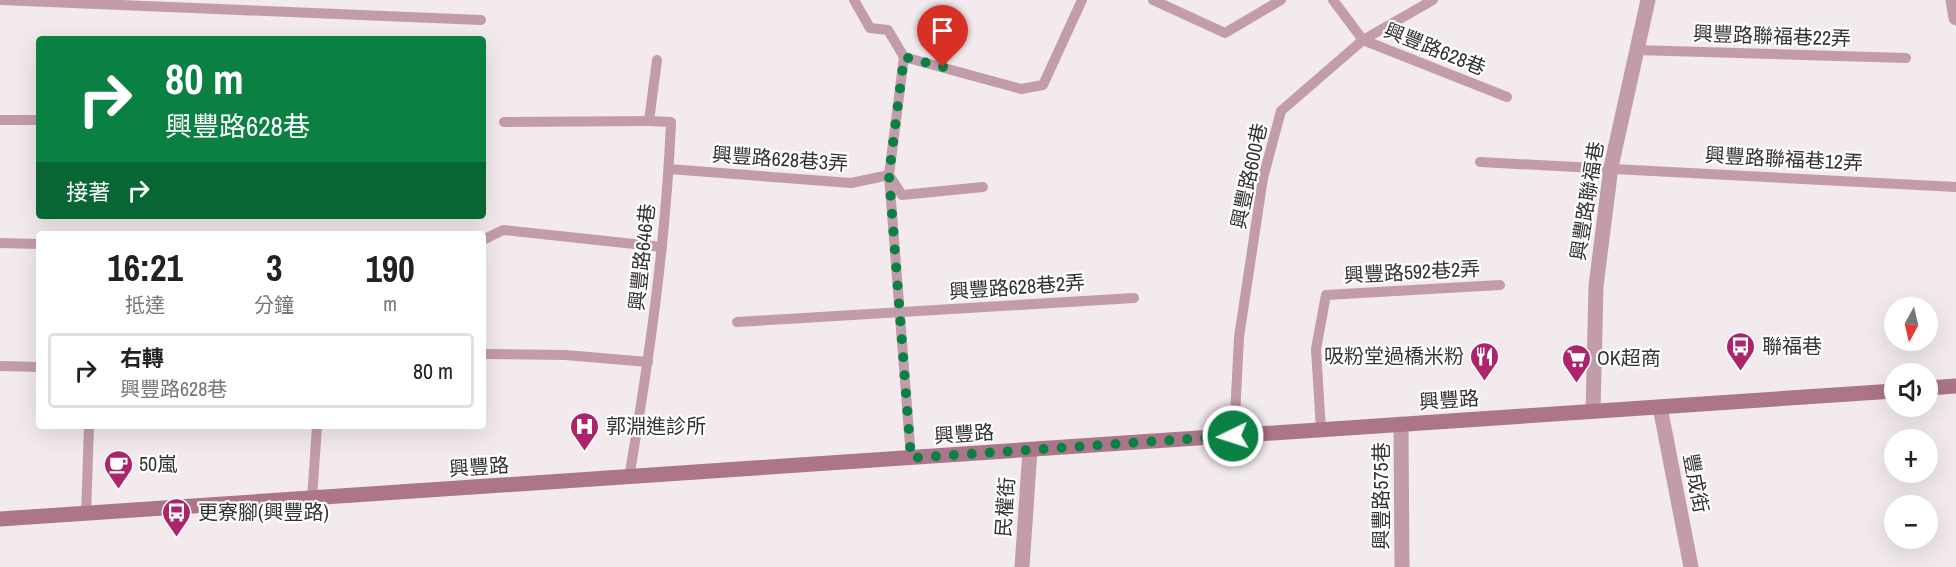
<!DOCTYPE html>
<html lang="zh-TW">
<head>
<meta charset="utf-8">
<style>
  :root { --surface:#fff; --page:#f6f6f6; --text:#222; --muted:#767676; --line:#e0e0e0 }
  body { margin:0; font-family:"Archivo Narrow","Noto Sans TC",sans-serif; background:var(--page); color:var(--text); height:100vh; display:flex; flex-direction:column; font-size:22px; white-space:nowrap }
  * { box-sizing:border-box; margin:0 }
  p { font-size:20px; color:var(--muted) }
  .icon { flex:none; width:33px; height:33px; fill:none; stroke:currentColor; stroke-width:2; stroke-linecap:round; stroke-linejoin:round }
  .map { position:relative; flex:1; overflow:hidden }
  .drawer { position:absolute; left:36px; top:231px; width:450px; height:198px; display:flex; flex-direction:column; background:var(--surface); border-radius:6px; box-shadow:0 6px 24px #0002 }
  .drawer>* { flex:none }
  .guide { position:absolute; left:36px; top:36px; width:450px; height:183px; border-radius:6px; box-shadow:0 6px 24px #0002; background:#0b8043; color:#fff; overflow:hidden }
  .needle { width:39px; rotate:188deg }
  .controls { position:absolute; left:1884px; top:297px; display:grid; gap:12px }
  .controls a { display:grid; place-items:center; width:54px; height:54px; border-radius:50%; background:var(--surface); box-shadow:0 6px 24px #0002; font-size:30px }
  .pin { position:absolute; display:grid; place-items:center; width:51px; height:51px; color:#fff; margin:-62px -26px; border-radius:50% 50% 50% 0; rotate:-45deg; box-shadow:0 0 6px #0007 }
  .pin .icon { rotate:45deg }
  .me { position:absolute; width:66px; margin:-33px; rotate:266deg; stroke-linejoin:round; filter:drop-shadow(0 0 4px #0008) }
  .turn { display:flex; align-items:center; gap:21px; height:126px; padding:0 30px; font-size:27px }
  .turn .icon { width:78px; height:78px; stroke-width:2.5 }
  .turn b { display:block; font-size:42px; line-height:51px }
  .then { display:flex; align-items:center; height:57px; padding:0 30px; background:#0003; gap:12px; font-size:22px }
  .eta { display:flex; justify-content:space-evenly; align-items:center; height:102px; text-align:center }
  .eta b { font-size:36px; font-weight:800; line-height:42px }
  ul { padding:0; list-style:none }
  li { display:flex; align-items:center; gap:18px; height:75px; margin:0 12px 9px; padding:0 18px; border:3px solid var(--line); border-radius:6px }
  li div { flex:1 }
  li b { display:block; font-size:22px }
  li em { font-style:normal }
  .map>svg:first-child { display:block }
</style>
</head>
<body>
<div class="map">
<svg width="1956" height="567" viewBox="0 0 1956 567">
  <rect width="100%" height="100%" fill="#f2eaed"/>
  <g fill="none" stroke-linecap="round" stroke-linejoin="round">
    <!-- service -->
    <g stroke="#c39caa" stroke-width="10">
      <polyline points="1,0 481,20"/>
      <polyline points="854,0 870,28 888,30 904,57 889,175 911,458"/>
      <polyline points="1153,0 1225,33 1281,0"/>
      <polyline points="1333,0 1363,40 1507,97"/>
      <polyline points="1636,50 1906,58"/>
      <polyline points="904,57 1021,89 1043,85 1082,0"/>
      <polyline points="0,120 39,120"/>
      <polyline points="504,122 649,121"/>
      <polyline points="1480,162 1956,187"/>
      <polyline points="669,169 851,183 889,175"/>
      <polyline points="891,178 902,195 983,187"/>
      <polyline points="483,240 503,230 662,247"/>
      <polyline points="0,243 39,244"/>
      <polyline points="737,322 1134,298"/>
      <polyline points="483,354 565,355 648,362"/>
      <polyline points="0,366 39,367"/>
      <polyline points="1321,430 1316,349 1326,295 1500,285"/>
      <polyline points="1234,436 1239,337 1263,178 1281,111 1363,40 1433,0"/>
      <path d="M629,478C649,360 666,242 671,122L649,121L657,60"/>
      <polyline points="312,499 317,426"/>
      <polyline points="86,515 89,426"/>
    </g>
    <!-- minor -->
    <g stroke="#c39caa" stroke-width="15">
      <polyline points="1953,0 1956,18"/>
      <polyline points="1660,407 1691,567"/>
      <polyline points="1593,411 1596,286 1611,167 1648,0"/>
      <polyline points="1401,424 1402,567"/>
      <polyline points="1022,567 1030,450"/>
    </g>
    <!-- secondary -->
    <g stroke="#ac758a" stroke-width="15">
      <polyline points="1928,388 1956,386"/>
      <polyline points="0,519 1894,391"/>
    </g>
  </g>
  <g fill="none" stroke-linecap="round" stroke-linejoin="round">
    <!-- route -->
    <polyline stroke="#0b8043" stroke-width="10" stroke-dasharray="0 18" points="943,67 904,57 889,175 911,458 1233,436"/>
  </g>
  <!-- icons -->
  <defs>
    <symbol id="bus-pin" viewBox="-11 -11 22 30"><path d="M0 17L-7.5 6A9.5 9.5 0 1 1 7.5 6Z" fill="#ac256a" stroke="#fff"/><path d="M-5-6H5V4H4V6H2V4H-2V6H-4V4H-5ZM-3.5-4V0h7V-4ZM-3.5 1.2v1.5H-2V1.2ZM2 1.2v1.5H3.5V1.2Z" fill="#fff"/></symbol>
    <symbol id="restaurant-pin" viewBox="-11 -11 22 30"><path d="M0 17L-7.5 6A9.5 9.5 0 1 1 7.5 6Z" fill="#ac256a" stroke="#fff"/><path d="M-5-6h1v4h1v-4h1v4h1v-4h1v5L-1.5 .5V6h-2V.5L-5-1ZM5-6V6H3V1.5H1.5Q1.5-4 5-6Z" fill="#fff"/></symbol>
    <symbol id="supermarket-pin" viewBox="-11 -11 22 30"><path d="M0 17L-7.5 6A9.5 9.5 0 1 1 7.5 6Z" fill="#ac256a" stroke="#fff"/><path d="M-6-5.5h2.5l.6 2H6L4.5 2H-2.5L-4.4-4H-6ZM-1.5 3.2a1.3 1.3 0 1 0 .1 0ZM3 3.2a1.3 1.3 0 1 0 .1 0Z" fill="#fff"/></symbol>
    <symbol id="hospital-pin" viewBox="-11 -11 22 30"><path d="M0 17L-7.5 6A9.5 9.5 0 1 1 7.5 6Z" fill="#ac256a" stroke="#fff"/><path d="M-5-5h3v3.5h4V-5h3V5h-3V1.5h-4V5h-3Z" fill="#fff"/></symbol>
    <symbol id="cafe-pin" viewBox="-11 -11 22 30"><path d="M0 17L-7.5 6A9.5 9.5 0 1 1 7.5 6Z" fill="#ac256a" stroke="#fff"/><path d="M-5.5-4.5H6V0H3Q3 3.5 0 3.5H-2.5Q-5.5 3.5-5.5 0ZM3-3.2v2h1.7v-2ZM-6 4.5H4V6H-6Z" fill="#fff"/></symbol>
  </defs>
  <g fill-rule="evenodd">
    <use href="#bus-pin" x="1724" y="330" width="33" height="45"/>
    <use href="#restaurant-pin" x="1468" y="340" width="33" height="45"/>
    <use href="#supermarket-pin" x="1560" y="342" width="33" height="45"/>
    <use href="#hospital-pin" x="568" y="410" width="33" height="45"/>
    <use href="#cafe-pin" x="102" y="448" width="33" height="45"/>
    <use href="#bus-pin" x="160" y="496" width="33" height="45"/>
  </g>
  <g text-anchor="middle" stroke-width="4.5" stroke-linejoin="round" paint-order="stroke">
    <!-- street labels -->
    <g font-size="20" fill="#343132" stroke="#fff">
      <text transform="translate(1772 36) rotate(2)" y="7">興豐路聯福巷22弄</text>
      <text transform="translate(1435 49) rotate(22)" y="7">興豐路628巷</text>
      <text transform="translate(780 159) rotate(4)" y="7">興豐路628巷3弄</text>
      <text transform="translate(1784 159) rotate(3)" y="7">興豐路聯福巷12弄</text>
      <text transform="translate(1249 176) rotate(-78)" y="7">興豐路600巷</text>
      <text transform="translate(1587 201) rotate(-81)" y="7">興豐路聯福巷</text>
      <text transform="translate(642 257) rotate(-84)" y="7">興豐路646巷</text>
      <text transform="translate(1412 272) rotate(-3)" y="7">興豐路592巷2弄</text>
      <text transform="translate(1017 287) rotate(-4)" y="7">興豐路628巷2弄</text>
      <text transform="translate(1449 400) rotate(-4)" y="7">興豐路</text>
      <text transform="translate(964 434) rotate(-4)" y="7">興豐路</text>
      <text transform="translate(479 467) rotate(-4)" y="7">興豐路</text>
      <text transform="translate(1696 483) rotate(79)" y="7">豐成街</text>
      <text transform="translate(1381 496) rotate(-90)" y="7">興豐路575巷</text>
      <text transform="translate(1005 507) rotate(-86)" y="7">民權街</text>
    </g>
    <!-- poi labels -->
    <g font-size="20" fill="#343132" stroke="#fff" text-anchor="start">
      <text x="1762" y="353">聯福巷</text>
      <text x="1464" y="363" text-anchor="end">吸粉堂過橋米粉</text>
      <text x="1597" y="365">OK超商</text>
      <text x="606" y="433">郭淵進診所</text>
      <text x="139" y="471">50嵐</text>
      <text x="198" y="519">更寮腳(興豐路)</text>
    </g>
  </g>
</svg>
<div class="controls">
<a><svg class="needle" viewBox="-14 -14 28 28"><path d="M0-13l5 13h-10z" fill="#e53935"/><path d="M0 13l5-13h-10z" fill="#767676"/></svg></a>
<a><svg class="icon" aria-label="sound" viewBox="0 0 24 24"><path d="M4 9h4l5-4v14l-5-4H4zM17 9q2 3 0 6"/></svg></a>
<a>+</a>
<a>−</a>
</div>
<div class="pin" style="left:943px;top:67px;background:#d93025"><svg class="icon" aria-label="arrive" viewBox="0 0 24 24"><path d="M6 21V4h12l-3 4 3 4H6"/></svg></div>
<svg class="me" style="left:1233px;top:436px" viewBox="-20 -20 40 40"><circle r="17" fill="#0b8043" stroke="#fff" stroke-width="3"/><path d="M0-11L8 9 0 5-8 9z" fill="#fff"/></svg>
<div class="guide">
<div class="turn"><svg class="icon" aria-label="right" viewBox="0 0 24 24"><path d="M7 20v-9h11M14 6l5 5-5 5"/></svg><div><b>80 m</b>興豐路628巷</div></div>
<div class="then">接著<svg class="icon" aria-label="right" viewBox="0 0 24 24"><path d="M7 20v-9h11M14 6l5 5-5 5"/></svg></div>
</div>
<section class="drawer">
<div class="eta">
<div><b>16:21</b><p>抵達</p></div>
<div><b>3</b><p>分鐘</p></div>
<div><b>190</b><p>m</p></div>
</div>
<ul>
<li><svg class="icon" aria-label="right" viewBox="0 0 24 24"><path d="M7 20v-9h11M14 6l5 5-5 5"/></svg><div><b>右轉</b><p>興豐路628巷</p></div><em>80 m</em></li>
</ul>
</section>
</div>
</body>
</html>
